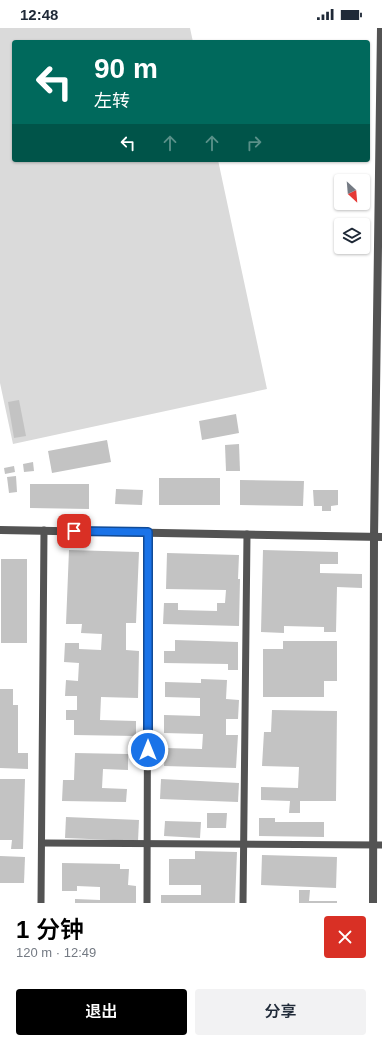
<!DOCTYPE html>
<html lang="zh">
<head>
<meta charset="utf-8">
<style>
  :root { --surface:#fff; --page:#f2f2f3; --text:#1f2937; --muted:#747a83; --accent:#000 }
  body { margin:0; font-family:Helvetica,"Noto Sans SC",sans-serif; background:var(--page); color:var(--text); height:100vh; display:flex; flex-direction:column; font-size:15px; white-space:nowrap }
  * { box-sizing:border-box; margin:0 }
  p { font-size:13px; color:var(--muted) }
  .icon { flex:none; width:22px; height:22px; fill:none; stroke:currentColor; stroke-width:2; stroke-linecap:round; stroke-linejoin:round }
  .map { position:relative; height:875px; overflow:hidden }
  .side { display:flex; flex-direction:column; background:var(--surface); flex:1 }
  .side>* { flex:none }
  .hud { position:absolute; left:12px; top:12px; width:358px; height:122px; border-radius:4px; box-shadow:0 1px 3px #0004; background:#00695c; color:#fff; overflow:hidden }
  .needle { width:26px; rotate:154deg }
  .fabs { position:absolute; left:334px; top:146px; display:grid; gap:8px }
  .fabs a { display:grid; place-items:center; width:36px; height:36px; border-radius:4px; background:var(--surface); box-shadow:0 1px 3px #0004; font-size:20px }
  .pin { position:absolute; display:grid; place-items:center; width:34px; height:34px; color:#fff; margin:-17px; border-radius:8px; box-shadow:0 2px 6px #0006 }
  .me { position:absolute; width:44px; margin:-22px; rotate:0deg; stroke-linejoin:round; filter:drop-shadow(0 0 3px #0008) }
  .turn { display:flex; align-items:center; gap:14px; height:84px; padding:0 16px; font-size:18px }
  .turn .icon { width:52px; height:52px; stroke-width:2.5 }
  .turn b { display:block; font-size:28px; line-height:34px }
  .lanes { display:flex; align-items:center; height:38px; padding:0 16px; background:#0003; justify-content:center; gap:20px; direction:ltr }
  .lanes .off { opacity:.35 }
  .round { display:grid; place-items:center; flex:none; width:42px; height:42px; border-radius:4px; background:var(--page) }
  .summary { display:flex; align-items:center; justify-content:space-between; height:68px; padding:0 16px }
  h1 { font-size:24px; font-weight:600; line-height:30px; color:var(--accent) }
  .cta { display:flex; gap:8px; margin-top:auto; padding:8px 16px }
  .cta a { flex:1; height:46px; border-radius:4px; background:var(--accent); color:#fff; font-size:16px; font-weight:600; line-height:46px; text-align:center }
  .cta a+a { background:var(--page); color:var(--text) }
  .status { display:flex; justify-content:space-between; align-items:center; height:28px; padding:0 20px; background:var(--surface); direction:ltr }
  .status svg { height:11px; fill:currentColor }
  .map>svg:first-child { display:block }
</style>
</head>
<body>
<div class="status"><b>12:48</b><svg viewBox="0 0 49 12"><path d="M0 12V9h3v3zM5 12V6h3v6zM10 12V3h3v9zM15 12V0h3v12zM26 1h20v11H26zM47 4h2v5h-2z"/></svg></div>
<div class="map">
<svg width="382" height="875" viewBox="0 0 382 875">
  <rect width="100%" height="100%" fill="#fff"/>
  <!-- green -->
  <polygon fill="#dadada" points="0,0 190,0 193,14 14,14 14,132 218,132 267,361 13,416 0,355"/>
  <!-- building -->
  <g fill="#c3c3c3">
    <polygon points="19,372 26,408 14,410 8,374"/>
    <polygon points="236,386 239,405 202,412 199,393"/>
    <polygon points="107,412 111,434 52,445 48,423"/>
    <polygon points="239,416 240,443 226,443 225,417"/>
    <polygon points="33,434 34,443 24,444 23,436"/>
    <polygon points="14,438 15,444 5,446 4,440"/>
    <polygon points="16,448 17,464 9,465 7,449"/>
    <rect x="159" y="450" width="61" height="27"/>
    <polygon points="240,452 304,453 303,478 240,477"/>
    <polygon points="30,456 89,456 89,481 30,480"/>
    <polygon points="116,461 143,462 142,477 115,476"/>
    <polygon points="313,462 338,462 338,477 331,478 331,483 322,483 322,478 314,478"/>
    <polygon points="69,522 139,524 136,595 126,595 126,622 139,623 138,670 101,669 100,692 136,693 136,708 74,707 74,692 66,692 66,682 77,682 77,668 65,668 66,652 78,653 79,635 64,634 65,615 79,615 79,621 101,622 102,606 81,605 82,596 66,596"/>
    <polygon points="263,522 338,524 338,536 320,536 320,545 362,546 362,560 337,559 336,604 324,604 324,599 284,598 284,605 261,604"/>
    <polygon points="167,525 239,527 238,551 240,551 239,598 163,596 164,575 178,575 178,582 217,583 217,575 225,575 226,562 166,561"/>
    <rect x="1" y="531" width="26" height="84"/>
    <polygon points="175,612 238,614 238,642 228,642 228,636 164,635 164,623 175,623"/>
    <polygon points="283,613 337,613 337,653 324,653 324,669 263,669 263,621 283,621"/>
    <polygon points="201,651 227,652 226,671 239,672 238,691 226,691 226,707 238,707 236,740 164,738 165,720 202,721 203,706 164,705 164,687 200,688 200,670 165,669 165,654 201,655"/>
    <polygon points="0,661 13,661 13,677 18,677 18,725 28,725 28,741 0,740"/>
    <polygon points="272,682 337,683 336,773 300,773 300,785 289,785 290,773 261,772 261,759 298,760 299,739 262,738 264,704 271,704"/>
    <polygon points="75,725 128,726 128,742 103,741 102,760 127,761 126,774 62,773 63,752 74,752"/>
    <polygon points="0,751 25,751 23,821 11,821 12,812 0,812"/>
    <polygon points="161,751 239,755 238,774 160,771"/>
    <polygon points="207,785 227,785 226,800 207,800"/>
    <polygon points="66,789 139,792 138,813 65,810"/>
    <polygon points="259,790 275,790 275,794 324,794 324,809 259,808"/>
    <polygon points="165,793 201,794 200,810 164,808"/>
    <polygon points="195,823 237,824 235,875 161,875 161,867 201,867 201,857 169,857 169,831 195,831"/>
    <polygon points="262,827 337,829 336,860 261,857"/>
    <polygon points="0,828 25,829 24,855 0,855"/>
    <polygon points="62,835 120,836 120,841 129,841 128,857 136,858 136,875 75,875 75,871 100,872 100,859 77,858 77,863 62,863"/>
    <polygon points="299,862 310,862 309,873 337,873 337,875 299,875"/>
  </g>
  <g fill="none" stroke-linecap="round" stroke-linejoin="round">
    <!-- service -->
    <g stroke="#535353" stroke-width="7">
      <polyline points="42,815 382,817"/>
      <polyline points="41,875 44,502"/>
      <polyline points="147,875 148,504"/>
      <polyline points="243,875 247,506"/>
    </g>
    <!-- minor -->
    <polyline stroke="#535353" stroke-width="8" points="373,875 374,509 381,0"/>
    <!-- tertiary -->
    <polyline stroke="#535353" stroke-width="8" points="0,502 382,509"/>
  </g>
  <g fill="none" stroke-linecap="round" stroke-linejoin="round">
    <defs>
      <polyline id="route" points="74,503 148,504 148,722"/>
    </defs>
    <!-- route casing -->
    <use href="#route" stroke="#114b97" stroke-width="10"/>
    <!-- route -->
    <use href="#route" stroke="#1a73e8" stroke-width="7"/>
  </g>
</svg>
<div class="fabs">
<a><svg class="needle" viewBox="-14 -14 28 28"><path d="M0-13l5 13h-10z" fill="#e53935"/><path d="M0 13l5-13h-10z" fill="#747a83"/></svg></a>
<a><svg class="icon" aria-label="layers" viewBox="0 0 24 24"><path d="M12 4l9 5-9 5-9-5zM3 14l9 5 9-5"/></svg></a>
</div>
<div class="pin" style="left:74px;top:503px;background:#d93025"><svg class="icon" aria-label="arrive" viewBox="0 0 24 24"><path d="M6 21V4h12l-3 4 3 4H6"/></svg></div>
<svg class="me" style="left:148px;top:722px" viewBox="-20 -20 40 40"><circle r="17" fill="#1a73e8" stroke="#fff" stroke-width="3"/><path d="M0-11L8 9 0 5-8 9z" fill="#fff"/></svg>
<div class="hud">
<div class="turn"><svg class="icon" aria-label="left" viewBox="0 0 24 24"><path d="M17 20v-9H6M10 6l-5 5 5 5"/></svg><div><b>90 m</b>左转</div></div>
<div class="lanes"><svg class="icon" aria-label="left" viewBox="0 0 24 24"><path d="M17 20v-9H6M10 6l-5 5 5 5"/></svg><svg class="icon off" aria-label="ahead" viewBox="0 0 24 24"><path d="M12 20V5M6 11l6-6 6 6"/></svg><svg class="icon off" aria-label="ahead" viewBox="0 0 24 24"><path d="M12 20V5M6 11l6-6 6 6"/></svg><svg class="icon off" aria-label="right" viewBox="0 0 24 24"><path d="M7 20v-9h11M14 6l5 5-5 5"/></svg></div>
</div>
</div>
<section class="side">
<div class="summary"><div><h1>1 分钟</h1><p>120 m · 12:49</p></div><a class="round" style="background:#d93025;color:#fff"><svg class="icon" aria-label="close" viewBox="0 0 24 24"><path d="M6 6l12 12M18 6L6 18"/></svg></a></div>
<div class="cta"><a>退出</a><a>分享</a></div>
</section>
</body>
</html>
